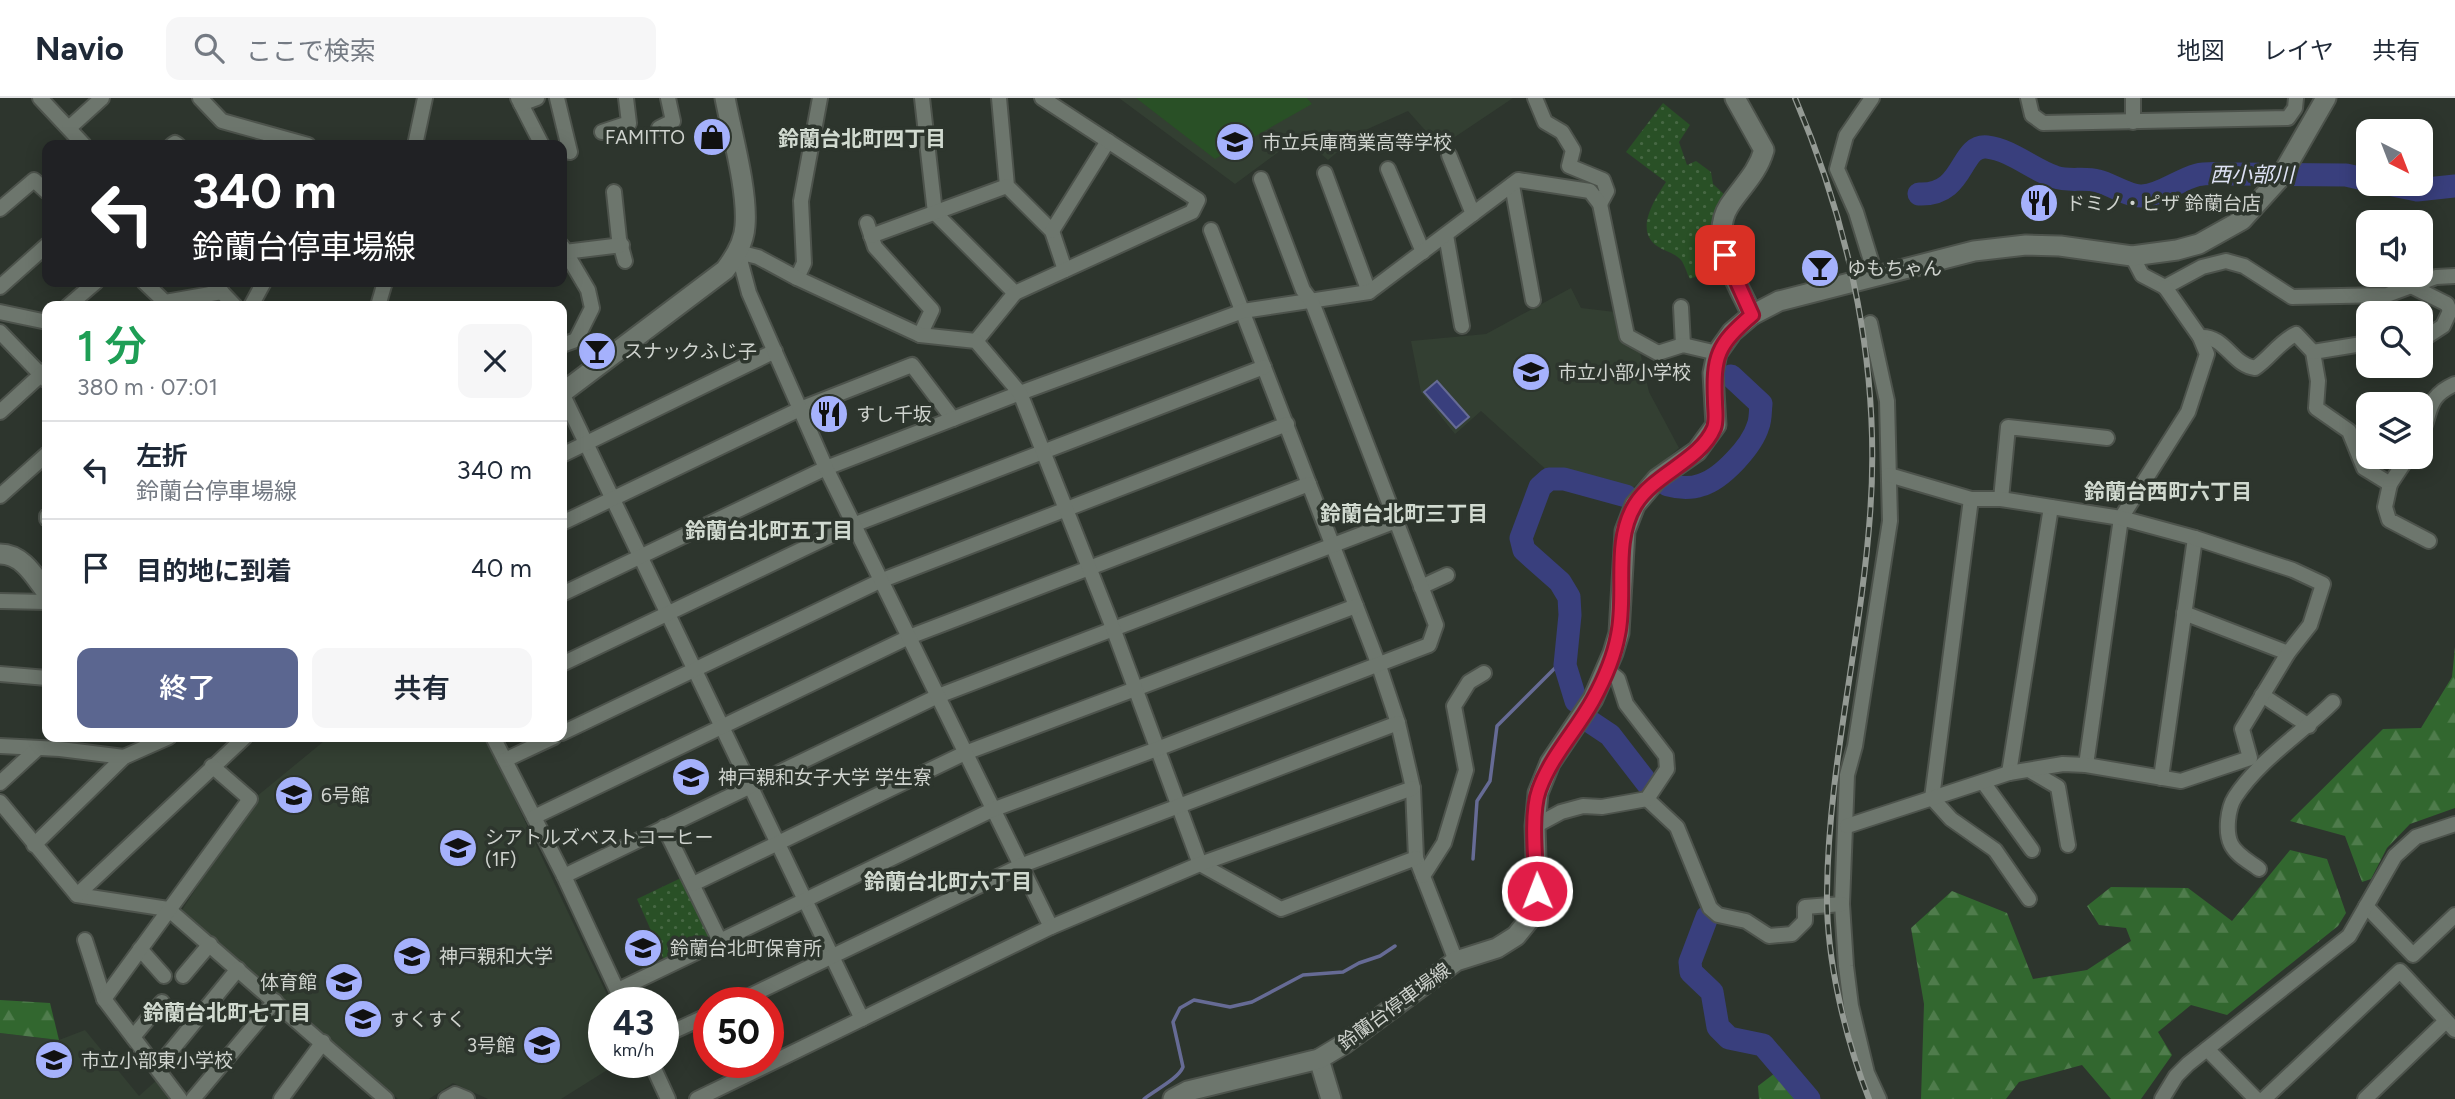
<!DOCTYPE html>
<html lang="ja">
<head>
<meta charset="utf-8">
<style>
  :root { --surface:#fff; --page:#f6f6f7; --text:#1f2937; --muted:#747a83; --line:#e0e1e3; --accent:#5b6690 }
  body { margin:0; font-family:Figtree,"Noto Sans JP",sans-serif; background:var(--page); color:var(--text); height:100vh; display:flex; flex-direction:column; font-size:26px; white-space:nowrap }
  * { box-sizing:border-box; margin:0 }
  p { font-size:23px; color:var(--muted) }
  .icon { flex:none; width:38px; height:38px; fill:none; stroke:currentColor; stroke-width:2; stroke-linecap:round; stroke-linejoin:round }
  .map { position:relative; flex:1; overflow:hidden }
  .panel { position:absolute; left:42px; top:203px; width:525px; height:441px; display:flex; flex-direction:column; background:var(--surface); border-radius:14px; box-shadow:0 4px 18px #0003 }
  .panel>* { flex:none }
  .guide { position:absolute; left:42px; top:42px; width:525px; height:147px; border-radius:14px; box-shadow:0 4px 18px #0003; background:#202124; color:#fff; overflow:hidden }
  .needle { width:46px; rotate:138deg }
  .buttons { position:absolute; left:2356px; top:21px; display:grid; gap:14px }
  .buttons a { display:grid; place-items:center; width:77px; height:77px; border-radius:14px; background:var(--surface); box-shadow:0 4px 18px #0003; font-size:35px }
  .speed { position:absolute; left:588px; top:889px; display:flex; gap:14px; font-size:35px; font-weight:700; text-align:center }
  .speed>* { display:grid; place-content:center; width:91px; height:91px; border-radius:50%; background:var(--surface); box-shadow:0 4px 18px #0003; line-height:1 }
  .speed small { font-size:18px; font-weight:400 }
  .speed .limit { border:10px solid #d22; background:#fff; color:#111 }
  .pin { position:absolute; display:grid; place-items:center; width:60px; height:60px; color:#fff; margin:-30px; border-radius:14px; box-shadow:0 4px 10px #0006 }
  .me { position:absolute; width:77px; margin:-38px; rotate:359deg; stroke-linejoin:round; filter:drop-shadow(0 0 5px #0008) }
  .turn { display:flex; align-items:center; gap:24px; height:147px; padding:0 35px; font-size:32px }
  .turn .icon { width:91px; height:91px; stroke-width:2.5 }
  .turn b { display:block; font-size:49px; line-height:60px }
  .round { display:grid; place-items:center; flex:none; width:74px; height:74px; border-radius:14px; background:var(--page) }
  .headline { display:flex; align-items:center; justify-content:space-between; height:119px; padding:0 35px }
  h1 { font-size:42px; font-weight:600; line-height:52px; color:#1e9e55 }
  .primary-button { display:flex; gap:14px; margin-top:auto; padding:14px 35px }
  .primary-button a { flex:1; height:80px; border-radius:14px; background:var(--accent); color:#fff; font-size:28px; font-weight:600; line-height:80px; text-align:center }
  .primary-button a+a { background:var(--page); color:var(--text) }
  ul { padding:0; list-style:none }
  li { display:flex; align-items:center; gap:21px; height:98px; padding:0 35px; border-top:2px solid var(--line) }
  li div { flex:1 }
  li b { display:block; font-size:26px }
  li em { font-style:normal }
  header { display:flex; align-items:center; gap:42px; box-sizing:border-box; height:98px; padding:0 35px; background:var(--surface); border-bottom:2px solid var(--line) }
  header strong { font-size:33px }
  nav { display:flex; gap:38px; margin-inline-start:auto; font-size:24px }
  .search { width:490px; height:63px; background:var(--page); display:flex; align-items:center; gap:18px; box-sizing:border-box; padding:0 24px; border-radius:14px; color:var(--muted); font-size:26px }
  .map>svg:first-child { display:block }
</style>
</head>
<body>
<header>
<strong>Navio</strong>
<div class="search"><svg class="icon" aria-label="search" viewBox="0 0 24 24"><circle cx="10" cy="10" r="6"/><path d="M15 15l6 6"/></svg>ここで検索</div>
<nav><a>地図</a><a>レイヤ</a><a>共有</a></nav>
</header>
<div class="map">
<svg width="2455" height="1001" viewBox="0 0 2455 1001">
  <defs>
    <pattern id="grass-dots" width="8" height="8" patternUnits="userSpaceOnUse" patternTransform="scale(1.75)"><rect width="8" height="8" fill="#295026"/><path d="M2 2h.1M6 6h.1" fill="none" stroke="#476844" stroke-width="1.8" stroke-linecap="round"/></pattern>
    <pattern id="forest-firs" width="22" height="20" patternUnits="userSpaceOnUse" patternTransform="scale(1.75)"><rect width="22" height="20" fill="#32672f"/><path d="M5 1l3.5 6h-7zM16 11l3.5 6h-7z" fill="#4f7c4c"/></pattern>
  </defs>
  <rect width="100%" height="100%" fill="#2d352d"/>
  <!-- built -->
  <g fill="#333f32">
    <polygon points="1119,0 1513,0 1440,49 1408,13 1361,34 1328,62 1300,38 1235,86"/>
    <polygon points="1571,190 1581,210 1615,214 1623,244 1640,254 1649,294 1679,350 1628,394 1550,375 1481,313 1455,336 1421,294 1411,243 1486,236"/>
    <polygon points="329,639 485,639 611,905 604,905 604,964 620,964 561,1001 488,1001 453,985 429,1001 398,1001 182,812 256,699"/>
    <polygon points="85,932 139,998 157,982 171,1001 0,1001 0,935 59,942"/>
  </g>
  <!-- grass -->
  <g fill="url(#grass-dots)">
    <path d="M1663,5L1690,27L1679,44L1687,67L1696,63L1711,74L1713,86L1726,98C1711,115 1711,149 1718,170L1690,181C1687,176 1685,167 1681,162C1675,155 1664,153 1657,148C1634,132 1655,101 1666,84L1626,54Z"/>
    <polygon points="683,779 712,843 665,864 637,801"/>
  </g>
  <!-- forest -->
  <g fill="url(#forest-firs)">
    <polygon points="2455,549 2455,710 2410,726 2387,750 2371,781 2362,784 2345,738 2290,723 2383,631 2421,630 2452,579"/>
    <polygon points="2290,752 2327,761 2346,815 2338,828 2227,917 2191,907 2158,934 2172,957 2141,1001 2111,1001 2082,967 2019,984 2006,1001 1921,1001 1924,906 1911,830 1952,793 2007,815 2033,881 2087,872 2131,843 2126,830 2099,827 2087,808 2111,789 2188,790 2232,823"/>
    <polygon points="0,902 50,905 59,942 0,935"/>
    <polygon points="1775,975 1799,1001 1759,1001 1758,988"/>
  </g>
  <!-- pitch -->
  <polygon fill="#295026" points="1136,0 1307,0 1312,6 1215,61"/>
  <!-- water -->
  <polygon fill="#393f7d" stroke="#666b95" stroke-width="2" points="1437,283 1469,319 1456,330 1424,294"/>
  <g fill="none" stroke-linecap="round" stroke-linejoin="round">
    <!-- stream -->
    <g stroke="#666b95" stroke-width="3.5">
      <polyline points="1473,761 1477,703 1490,683 1497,628 1558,567 1567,552"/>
      <path d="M1144,1001C1155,992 1178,981 1183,969L1173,924L1180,910L1194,902L1230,909L1252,904L1303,877L1343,874L1359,865L1380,858L1395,848"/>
    </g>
    <!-- river -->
    <g stroke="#393f7d" stroke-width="23">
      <polyline points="2388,86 2417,92 2455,88"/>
      <path d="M1919,96C1966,98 1959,46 1987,49C2012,52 2033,72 2055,79C2069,84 2084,79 2098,83C2111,86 2129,99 2142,98C2162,97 2178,82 2197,77C2208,74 2222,76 2234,76C2271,76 2308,77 2346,77L2368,82"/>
      <path d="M1668,387C1679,390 1690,391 1701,387C1722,381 1752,348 1758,328C1761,321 1760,313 1761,306L1731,278"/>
      <polyline points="1576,603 1565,567 1570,517 1569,499 1560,484 1524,452 1521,440 1540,389 1549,381 1564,381 1626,398"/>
      <polyline points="1592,625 1610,637 1647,685"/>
      <polyline points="1707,819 1690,864 1691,874 1712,894 1718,929 1729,940 1763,947 1809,1001"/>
    </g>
    <defs>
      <g id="street">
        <polyline points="40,0 84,47"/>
        <polyline points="200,0 222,23 308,47"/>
        <polyline points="518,0 542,47"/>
        <polyline points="557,0 570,54"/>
        <polyline points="922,0 935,115 1015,195"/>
        <polyline points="999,0 1007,88 1052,133 1065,172"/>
        <polyline points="1535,0 1545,24 1562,34 1573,52 1569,68 1603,82 1607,93 1600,106"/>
        <polyline points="1872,0 1846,38 1837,71 1856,114 1876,179"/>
        <polyline points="2028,0 2032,17 2043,25 2288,20 2295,10 2296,0"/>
        <polyline points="2133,0 2133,24"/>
        <polyline points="521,6 537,0"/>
        <polyline points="69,30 102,0"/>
        <polyline points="659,30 673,23 668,0"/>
        <polyline points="602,34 629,25 626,0"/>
        <polyline points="172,47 175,45 178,47"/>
        <polyline points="415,47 425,0"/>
        <polyline points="1449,57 1473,116"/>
        <polyline points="1388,71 1423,154"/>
        <polyline points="1325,75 1369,194"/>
        <polyline points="1512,87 1533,202"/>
        <polyline points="614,94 619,141 625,163"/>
        <polyline points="0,111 34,82 47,94"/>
        <polyline points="867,125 875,149 932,212 920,237"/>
        <polyline points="1211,132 1378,565 1398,625 1413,690 1416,760 1456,863"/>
        <polyline points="1052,133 1108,43"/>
        <polyline points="1446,137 1462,228"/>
        <polyline points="871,138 1007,88"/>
        <polyline points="562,148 588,192 592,210 576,242 565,246 562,245"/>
        <polyline points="565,154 622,147"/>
        <polyline points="2132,158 2142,177 2165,189 2202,169 2226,163 2244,168 2292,199 2387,197 2436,179 2455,178"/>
        <polyline points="797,180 804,165 801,103 820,0"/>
        <polyline points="144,184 165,204 222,194"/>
        <polyline points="212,184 235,208"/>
        <polyline points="2411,188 2447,206 2450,213 2443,228 2420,243"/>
        <polyline points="0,189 47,147"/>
        <polyline points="68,208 96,184"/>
        <polyline points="251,208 264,184"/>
        <polyline points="378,208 385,184"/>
        <polyline points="1681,209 1683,247"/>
        <polyline points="0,214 47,224"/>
        <polyline points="1870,225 1887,303 1890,423 1855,648 1847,677 1842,806 1846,868 1851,908 1867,975 1879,1001"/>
        <polyline points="0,234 47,283"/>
        <path d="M2200,239C2225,237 2232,267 2255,270C2270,260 2279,244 2296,236L2313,254L2318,283L2316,310L2349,333L2364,370L2390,386L2385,409L2389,422L2429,443"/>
        <polyline points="976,243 1015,195 1192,114 1198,102 1042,0"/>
        <polyline points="2313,254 2368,245"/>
        <polyline points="562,295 862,921"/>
        <polyline points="0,314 46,272"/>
        <path d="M2420,338C2433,315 2424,300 2455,286"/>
        <polyline points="562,357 775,253"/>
        <polyline points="2390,386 2408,359"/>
        <polyline points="0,398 47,356"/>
        <polyline points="1971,401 1932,700 1951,721 1995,752 2029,801"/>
        <polyline points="2001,401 2008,329 2107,340"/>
        <polyline points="47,418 47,421"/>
        <polyline points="562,425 800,311 912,267 953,321"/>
        <polyline points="1421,489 1447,477"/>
        <polyline points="562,496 826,370 1020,295 1243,213 1369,194 1518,82 1590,93 1600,106 1627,238 1658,255 1683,247 1717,255"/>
        <polyline points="0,503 47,504"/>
        <polyline points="2184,515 2288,555"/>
        <polyline points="562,566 853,427 1264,269"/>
        <polyline points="0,576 47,580"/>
        <polyline points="2262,597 2309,628"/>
        <polyline points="562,635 880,483 1287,326"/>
        <polyline points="493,639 564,778 623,905"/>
        <polyline points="0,648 60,651 124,659"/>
        <polyline points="505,662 554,639"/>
        <polyline points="2086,667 2121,420 2188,314 2207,256 2200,239 2165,189"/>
        <polyline points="2029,672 2058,689 2068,747"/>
        <polyline points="2009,675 2051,409"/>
        <polyline points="2161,680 2195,440"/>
        <polyline points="1983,684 2032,752"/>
        <polyline points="0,685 38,650"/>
        <polyline points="1647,701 1677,729 1710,810 1718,817 1746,823 1769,838 1792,836 1805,823 1805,809 1842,806"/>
        <polyline points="0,704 77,797 168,811 386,1001"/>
        <polyline points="534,719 909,539 1309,386"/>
        <polyline points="1535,728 1561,714 1583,708 1602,709 1647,701 1667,671 1666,658 1626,606 1618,581 1607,572"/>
        <polyline points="1847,728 2009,675 2063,666 2086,667 2181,683 2250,660 2242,631 2288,555 2310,527 2323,486 2293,472 2195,440 2121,420 2001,401 1971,401 1889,377"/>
        <polyline points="664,729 720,843"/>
        <polyline points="34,747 124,659 169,639"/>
        <path d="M2259,771C2250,764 2236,757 2231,746C2225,733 2228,710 2235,699C2260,661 2302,635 2333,604"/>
        <polyline points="564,778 938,598 1396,423"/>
        <polyline points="1423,778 1444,745 1466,672 1454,608 1469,584 1484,575"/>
        <polyline points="693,786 965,655 1356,508"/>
        <polyline points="77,797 245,639"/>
        <polyline points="2366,808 2413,857 2455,817"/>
        <polyline points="1051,829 826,370 749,195 738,154 758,159 797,180 920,237 976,243 1020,295 1113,530 1200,766 1281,811 1416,760"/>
        <polyline points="85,842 104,901 180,1001"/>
        <polyline points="140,851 164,878"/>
        <polyline points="183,878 210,846"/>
        <polyline points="618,892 992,712 1157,651 1429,547 1436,527 1312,204 1303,192 1261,81"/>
        <polyline points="104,901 250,701 212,668"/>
        <polyline points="735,905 1020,768 1398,625"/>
        <polyline points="663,938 709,917"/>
        <polyline points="133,939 162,904"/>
        <polyline points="2207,951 2256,1001"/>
        <polyline points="651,964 668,1001"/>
        <polyline points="157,970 238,871"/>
        <polyline points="193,1001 275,903"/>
        <polyline points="281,1001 323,944"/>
        <polyline points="446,1001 455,996 467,1001"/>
        <polyline points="697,1001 1051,829 1200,766 1413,690"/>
        <polyline points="2162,1001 2176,978 2188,966 2349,838 2395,758 2416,739 2455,726"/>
        <polyline points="2264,1001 2400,873 2455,932"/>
        <polyline points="2365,1001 2446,923"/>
      </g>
      <g id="secondary">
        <path d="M1735,0L1764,52C1757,76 1742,88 1729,108C1708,141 1738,186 1752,217"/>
        <path d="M562,295L725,172C735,159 744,145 745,128C748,93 732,36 725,0"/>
        <path d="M0,456C23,456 35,479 47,495"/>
        <polyline points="1319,961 1331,1001"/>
        <polyline points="1173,1001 1188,993 1319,961 1344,946 1456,863 1497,850 1516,838 1533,817 1537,793 1535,728 1538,695 1550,665 1593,601 1613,555 1619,535 1625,433 1635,407 1657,381 1697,353 1716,327 1713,275 1717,255 1732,234 1752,217 1779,203 1974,153 2026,147 2060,148 2132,158 2177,152 2199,146 2242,122 2280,80 2326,0"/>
      </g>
    </defs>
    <!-- street casing -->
    <use href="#street" stroke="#4d534c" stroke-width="18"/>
    <!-- secondary casing -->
    <use href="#secondary" stroke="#4d534c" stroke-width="23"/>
    <!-- street -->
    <use href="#street" stroke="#6d766d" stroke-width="14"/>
    <!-- secondary -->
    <use href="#secondary" stroke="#6d766d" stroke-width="19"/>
    <defs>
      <path id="rail" d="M1795,0C1851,131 1881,275 1870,417C1861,543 1828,669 1827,795C1826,860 1845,940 1869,1001"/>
    </defs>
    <!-- rail casing -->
    <use href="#rail" stroke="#949a94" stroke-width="6"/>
    <!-- rail -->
    <use href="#rail" stroke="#2d352d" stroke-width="3.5" stroke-dasharray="10" stroke-linecap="butt"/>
  </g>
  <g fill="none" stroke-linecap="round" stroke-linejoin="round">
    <defs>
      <path id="route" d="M1537,793C1536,766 1530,717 1539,692C1551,658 1576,633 1593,602C1604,582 1614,559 1618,537C1627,495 1612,445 1635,407C1655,375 1700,363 1714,330C1717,322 1715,312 1715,304C1713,258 1717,247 1752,217L1725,157"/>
    </defs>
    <!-- route casing -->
    <use href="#route" stroke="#92132f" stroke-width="18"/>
    <!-- route -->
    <use href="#route" stroke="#e11d48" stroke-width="12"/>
  </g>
  <!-- icons -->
  <defs>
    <symbol id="shop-disc" viewBox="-11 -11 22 22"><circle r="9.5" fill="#a5b1fc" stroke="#2d352d"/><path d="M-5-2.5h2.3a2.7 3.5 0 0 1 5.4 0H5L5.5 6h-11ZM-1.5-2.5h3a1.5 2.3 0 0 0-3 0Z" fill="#111"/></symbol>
    <symbol id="school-disc" viewBox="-11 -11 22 22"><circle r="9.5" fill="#a5b1fc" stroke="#2d352d"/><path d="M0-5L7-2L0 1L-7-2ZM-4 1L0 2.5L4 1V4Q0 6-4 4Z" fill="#111"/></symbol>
    <symbol id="restaurant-disc" viewBox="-11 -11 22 22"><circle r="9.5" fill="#a5b1fc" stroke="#2d352d"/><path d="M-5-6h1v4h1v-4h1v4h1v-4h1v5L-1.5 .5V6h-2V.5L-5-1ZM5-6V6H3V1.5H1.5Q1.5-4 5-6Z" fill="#111"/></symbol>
    <symbol id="bar-disc" viewBox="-11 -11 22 22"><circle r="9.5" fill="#a5b1fc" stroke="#2d352d"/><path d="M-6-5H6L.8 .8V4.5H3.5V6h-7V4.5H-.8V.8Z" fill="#111"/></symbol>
    <symbol id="university-disc" viewBox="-11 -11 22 22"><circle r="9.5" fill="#a5b1fc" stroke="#2d352d"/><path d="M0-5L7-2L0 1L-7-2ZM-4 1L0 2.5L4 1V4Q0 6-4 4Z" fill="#111"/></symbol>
  </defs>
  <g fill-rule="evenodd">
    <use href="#shop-disc" x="690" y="17" width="44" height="44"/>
    <use href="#school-disc" x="1213" y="22" width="44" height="44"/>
    <use href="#restaurant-disc" x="2017" y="83" width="44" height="44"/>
    <use href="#bar-disc" x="1798" y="148" width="44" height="44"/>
    <use href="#bar-disc" x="575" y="231" width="44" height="44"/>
    <use href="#school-disc" x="1509" y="252" width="44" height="44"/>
    <use href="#restaurant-disc" x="807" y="294" width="44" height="44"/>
    <use href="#university-disc" x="669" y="657" width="44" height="44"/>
    <use href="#university-disc" x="272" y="675" width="44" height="44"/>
    <use href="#university-disc" x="436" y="728" width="44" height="44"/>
    <use href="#school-disc" x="621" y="828" width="44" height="44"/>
    <use href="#university-disc" x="390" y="836" width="44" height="44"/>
    <use href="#university-disc" x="322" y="862" width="44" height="44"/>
    <use href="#university-disc" x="341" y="899" width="44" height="44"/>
    <use href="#university-disc" x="520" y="925" width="44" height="44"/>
    <use href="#school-disc" x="32" y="940" width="44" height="44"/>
  </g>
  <g text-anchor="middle" stroke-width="7" stroke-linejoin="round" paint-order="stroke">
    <!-- poi labels -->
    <g font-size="19" fill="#cfd3ce" stroke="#2d352d" text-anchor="start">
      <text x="685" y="46" text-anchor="end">FAMITTO</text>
      <text x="1262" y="51">市立兵庫商業高等学校</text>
      <text x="2066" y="112">ドミノ・ピザ 鈴蘭台店</text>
      <text x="1847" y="177">ゆもちゃん</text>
      <text x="624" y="260">スナックふじ子</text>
      <text x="1558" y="281">市立小部小学校</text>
      <text x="856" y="323">すし千坂</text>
      <text x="718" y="686">神戸親和女子大学 学生寮</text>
      <text x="321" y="704">6号館</text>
      <text x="485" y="746">シアトルズベストコーヒー<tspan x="485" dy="22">(1F)</tspan></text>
      <text x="670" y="857">鈴蘭台北町保育所</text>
      <text x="439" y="865">神戸親和大学</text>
      <text x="317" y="891" text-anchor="end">体育館</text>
      <text x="390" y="928">すくすく</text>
      <text x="515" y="954" text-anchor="end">3号館</text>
      <text x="81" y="969">市立小部東小学校</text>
    </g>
    <!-- street labels -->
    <g font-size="19" fill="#cfd3ce" stroke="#2d352d">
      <text transform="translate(1394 908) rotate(-36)" y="7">鈴蘭台停車場線</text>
    </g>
    <!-- neighbourhood labels -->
    <g font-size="21" font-weight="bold" fill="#d1dad0" stroke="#2d352d">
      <text x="862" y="48">鈴蘭台北町四丁目</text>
      <text x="2168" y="401">鈴蘭台西町六丁目</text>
      <text x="1404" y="423">鈴蘭台北町三丁目</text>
      <text x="769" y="440">鈴蘭台北町五丁目</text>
      <text x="948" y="791">鈴蘭台北町六丁目</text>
      <text x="227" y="922">鈴蘭台北町七丁目</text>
    </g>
    <!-- water labels -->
    <g font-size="21" font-style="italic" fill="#dee2f5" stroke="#2d352d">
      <text x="2252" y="84">西小部川</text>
    </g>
  </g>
</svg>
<div class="buttons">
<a><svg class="needle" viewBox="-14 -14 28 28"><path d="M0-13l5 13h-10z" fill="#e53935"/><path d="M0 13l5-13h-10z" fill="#747a83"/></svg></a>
<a><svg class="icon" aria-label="sound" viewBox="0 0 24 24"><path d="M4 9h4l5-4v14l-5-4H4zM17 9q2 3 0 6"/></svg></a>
<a><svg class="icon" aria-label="search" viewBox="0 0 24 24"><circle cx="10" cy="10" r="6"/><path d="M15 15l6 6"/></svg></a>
<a><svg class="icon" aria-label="layers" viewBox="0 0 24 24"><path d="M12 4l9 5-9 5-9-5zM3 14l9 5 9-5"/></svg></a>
</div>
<div class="speed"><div>43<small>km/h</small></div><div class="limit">50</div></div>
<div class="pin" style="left:1725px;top:157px;background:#d93025"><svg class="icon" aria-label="arrive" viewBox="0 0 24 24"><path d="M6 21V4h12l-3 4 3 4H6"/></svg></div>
<svg class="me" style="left:1537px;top:793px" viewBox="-20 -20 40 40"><circle r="17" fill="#e11d48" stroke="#fff" stroke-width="3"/><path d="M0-11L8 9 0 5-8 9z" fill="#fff"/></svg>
<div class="guide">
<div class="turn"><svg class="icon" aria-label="left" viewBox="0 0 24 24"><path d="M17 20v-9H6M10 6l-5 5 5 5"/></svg><div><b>340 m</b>鈴蘭台停車場線</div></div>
</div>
<section class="panel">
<div class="headline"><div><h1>1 分</h1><p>380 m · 07:01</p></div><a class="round"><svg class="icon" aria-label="close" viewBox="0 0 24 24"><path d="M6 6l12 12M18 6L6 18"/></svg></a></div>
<ul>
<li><svg class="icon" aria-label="left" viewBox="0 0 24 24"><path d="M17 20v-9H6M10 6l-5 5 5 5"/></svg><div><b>左折</b><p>鈴蘭台停車場線</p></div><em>340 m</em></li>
<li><svg class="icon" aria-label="arrive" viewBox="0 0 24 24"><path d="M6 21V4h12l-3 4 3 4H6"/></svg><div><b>目的地に到着</b></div><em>40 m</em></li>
</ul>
<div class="primary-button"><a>終了</a><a>共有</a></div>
</section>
</div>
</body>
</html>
